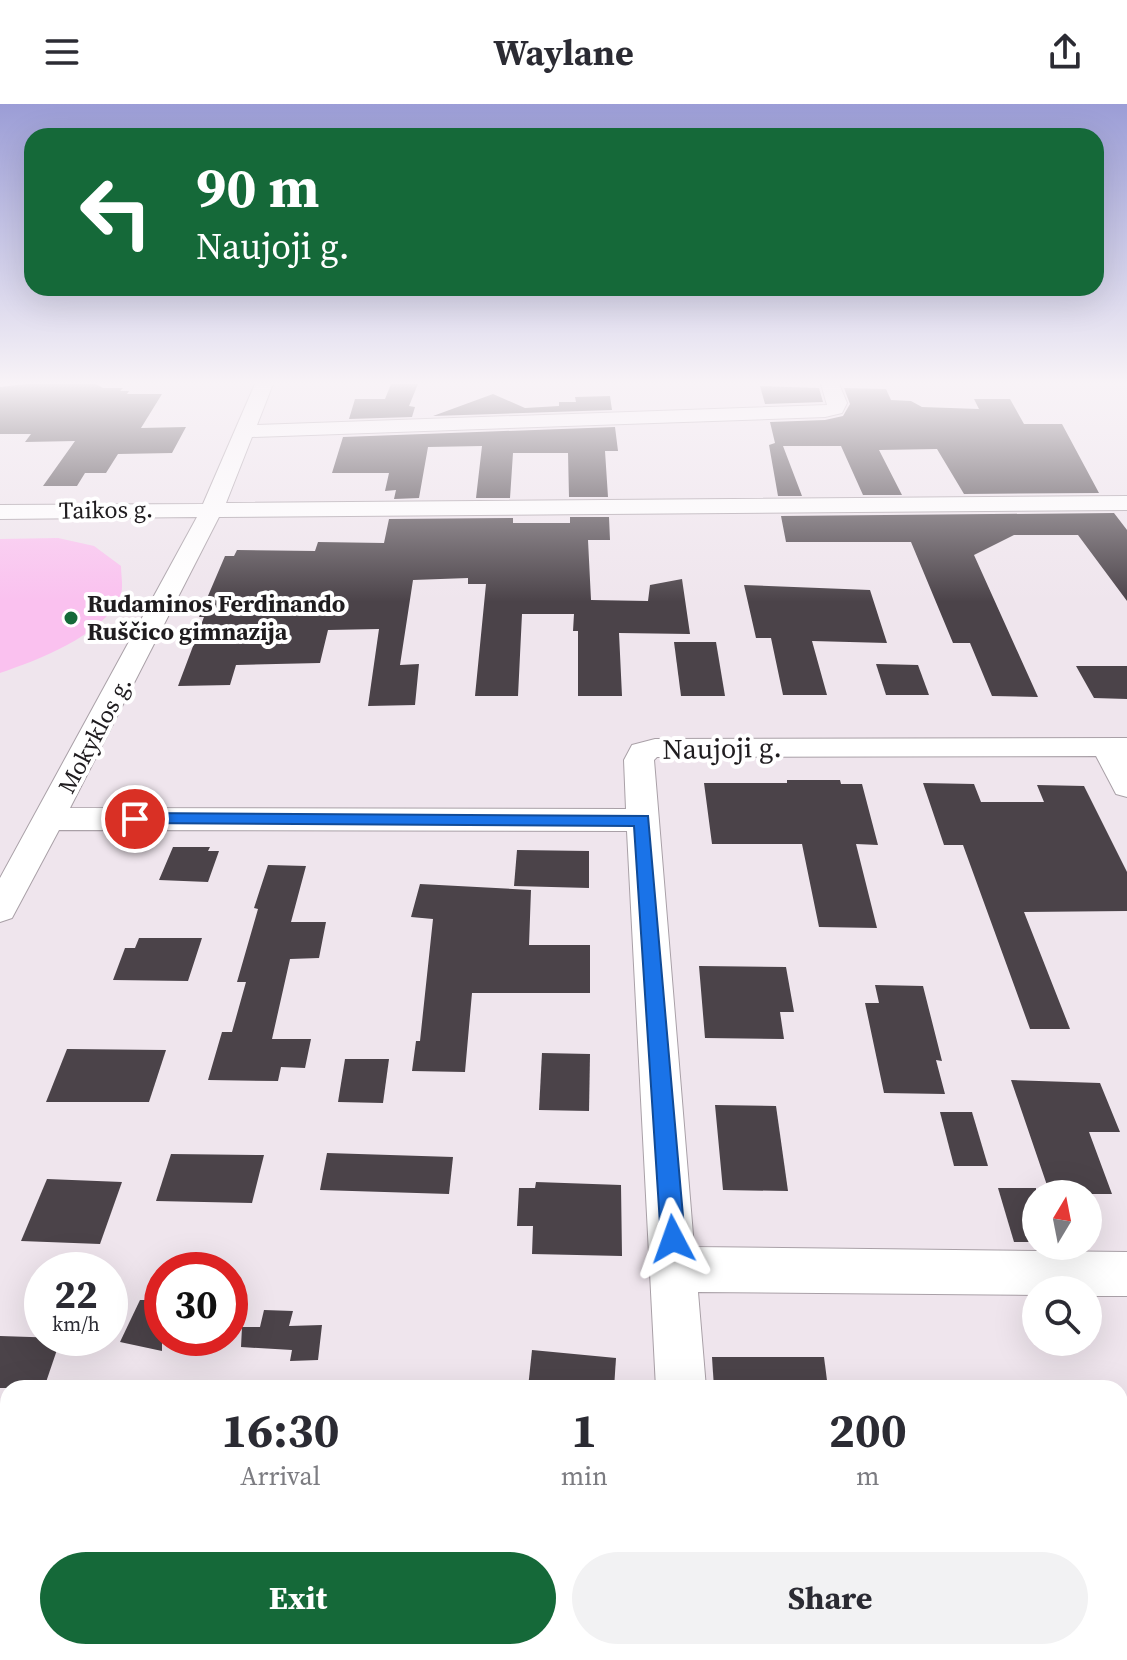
<!DOCTYPE html>
<html lang="en">
<head>
<meta charset="utf-8">
<style>
  :root { --surface:#fff; --page:#f2f2f3; --text:#2b2b33; --muted:#7c7c81; --accent:#156939 }
  body { margin:0; font-family:"Source Serif 4",serif; background:var(--page); color:var(--text); height:100vh; display:flex; flex-direction:column; font-size:30px; white-space:nowrap }
  * { box-sizing:border-box; margin:0 }
  p { font-size:26px; color:var(--muted) }
  .icon { flex:none; width:44px; height:44px; fill:none; stroke:currentColor; stroke-width:2; stroke-linecap:round; stroke-linejoin:round }
  .map { position:relative; flex:1; overflow:hidden }
  .sheet { position:absolute; left:0px; top:1276px; width:1128px; height:280px; display:flex; flex-direction:column; background:var(--surface); border-radius:24px 24px 0 0; box-shadow:0 8px 32px #0002 }
  .sheet>* { flex:none }
  .banner { position:absolute; left:24px; top:24px; width:1080px; height:168px; border-radius:24px; box-shadow:0 8px 32px #0002; background:#156939; color:#fff; overflow:hidden }
  .needle { width:52px; rotate:10deg }
  .fabs { position:absolute; left:1022px; top:1076px; display:grid; gap:16px }
  .fabs a { display:grid; place-items:center; width:80px; height:80px; border-radius:50%; background:var(--surface); box-shadow:0 8px 32px #0002; font-size:40px }
  .speed { position:absolute; left:24px; top:1148px; display:flex; gap:16px; font-size:40px; font-weight:700; text-align:center }
  .speed>* { display:grid; place-content:center; width:104px; height:104px; border-radius:50%; background:var(--surface); box-shadow:0 8px 32px #0002; line-height:1 }
  .speed small { font-size:20px; font-weight:400 }
  .speed .limit { border:12px solid #d22; background:#fff; color:#111 }
  .pin { position:absolute; display:grid; place-items:center; width:68px; height:68px; color:#fff; margin:-34px; border:4px solid #fff; border-radius:50%; box-shadow:0 2px 8px #0007 }
  .me { position:absolute; width:88px; margin:-44px; rotate:356deg; stroke-linejoin:round; filter:drop-shadow(0 0 6px #0008) }
  .turn { display:flex; align-items:center; gap:28px; height:168px; padding:0 40px; font-size:36px }
  .turn .icon { width:104px; height:104px; stroke-width:2.5 }
  .turn b { display:block; font-size:56px; line-height:68px }
  .eta { display:flex; justify-content:space-evenly; align-items:center; height:136px; text-align:center }
  .eta b { font-size:48px; font-weight:700; line-height:56px }
  .cta { display:flex; gap:16px; margin-top:auto; padding:16px 40px }
  .cta a { flex:1; height:92px; border-radius:48px; background:var(--accent); color:#fff; font-size:32px; font-weight:700; line-height:92px; text-align:center }
  .cta a+a { background:var(--page); color:var(--text) }
  header { display:flex; justify-content:space-between; align-items:center; height:104px; padding:0 40px; background:var(--surface); font-size:36px; font-weight:700 }
  .map>svg:first-child { display:block }
</style>
</head>
<body>
<header><svg class="icon" aria-label="menu" viewBox="0 0 24 24"><path d="M4 6h16M4 12h16M4 18h16"/></svg>Waylane<svg class="icon" aria-label="share" viewBox="0 0 24 24"><path d="M12 15V3M7 8l5-5 5 5M5 13v7h14v-7"/></svg></header>
<div class="map">
<svg width="1127" height="1556" viewBox="0 0 1127 1556">
  <rect width="100%" height="100%" fill="#efe5ed"/>
  <!-- green -->
  <path fill="#fac1ef" d="M58,434L94,442L121,462C121,472 124,485 120,493C102,532 38,556 0,569V435Z"/>
  <!-- building -->
  <g fill="#4b4349">
    <polygon points="26,280 96,280 103,284 123,284 120,287 129,287 127,290 162,290 141,324 186,323 172,349 118,350 106,369 85,369 77,382 43,382 75,337 25,338 31,330 0,330 0,283"/>
    <polygon points="391,280 418,280 409,302 415,303 412,313 349,315 355,295 385,295"/>
    <polygon points="760,282 819,284 823,298 765,300"/>
    <polygon points="844,284 886,285 891,296 911,297 922,303 979,305 974,295 1010,295 1024,320 1062,320 1099,389 964,390 937,345 879,346 902,391 863,391 841,342 783,342 802,392 778,392 769,341 775,339 770,318 825,316 843,312 850,300"/>
    <polygon points="493,290 525,304 559,302 559,298 576,298 575,293 610,292 612,306 433,312"/>
    <polygon points="615,323 618,347 605,347 608,393 569,393 568,349 513,349 510,394 476,394 482,342 428,343 419,394 394,395 396,386 385,387 389,369 332,369 343,333"/>
    <polygon points="1114,409 1127,426 1127,497 1078,431 1014,431 974,451 1038,593 992,592 970,539 953,539 911,438 786,438 781,412"/>
    <polygon points="570,413 609,413 610,436 588,436 591,496 648,497 650,481 682,475 690,530 619,529 622,592 578,592 578,527 573,527 574,510 522,510 518,592 475,592 486,480 468,480 468,474 413,476 400,561 419,560 415,601 368,602 379,525 328,526 320,559 236,561 230,581 178,582 204,513 199,513 225,452 234,452 237,446 315,447 318,438 384,439 389,415 509,414 513,414 513,419 570,419"/>
    <polygon points="744,481 870,486 887,539 812,537 827,591 783,591 771,534 756,534"/>
    <polygon points="674,538 716,538 725,592 681,592"/>
    <polygon points="876,560 918,561 929,591 886,591"/>
    <polygon points="1076,562 1127,562 1127,595 1094,594"/>
    <polygon points="787,676 840,676 841,680 862,680 878,741 856,740 877,824 819,823 802,740 712,740 704,679 787,679"/>
    <polygon points="923,679 974,680 981,698 1044,698 1037,681 1084,682 1127,768 1127,807 1024,808 1070,925 1030,925 963,741 944,741"/>
    <polygon points="173,743 210,743 208,747 219,747 208,778 159,776"/>
    <polygon points="517,746 589,747 589,784 514,782"/>
    <polygon points="268,761 306,762 291,818 326,818 319,854 290,855 272,935 311,935 305,964 281,963 278,977 208,976 222,928 232,928 246,878 237,878 258,805 254,804"/>
    <polygon points="420,780 531,786 529,841 590,841 590,889 472,889 465,968 412,967 416,937 420,937 433,815 411,813"/>
    <polygon points="139,834 202,834 188,877 113,876 125,844 135,844"/>
    <polygon points="699,862 786,863 794,908 780,908 784,935 705,934"/>
    <polygon points="875,881 923,882 942,957 936,956 945,990 884,989 865,899 879,899"/>
    <polygon points="67,945 166,946 149,998 46,998"/>
    <polygon points="542,949 590,950 589,1007 539,1006"/>
    <polygon points="345,955 389,955 383,999 338,998"/>
    <polygon points="1011,976 1100,979 1120,1028 1089,1028 1112,1090 1050,1090"/>
    <polygon points="715,1001 776,1002 788,1087 723,1086"/>
    <polygon points="940,1008 972,1008 988,1062 954,1062"/>
    <polygon points="327,1049 453,1053 449,1090 320,1086"/>
    <polygon points="171,1050 264,1051 252,1099 156,1097"/>
    <polygon points="47,1075 122,1078 100,1140 21,1137"/>
    <polygon points="536,1078 621,1081 622,1152 532,1150 533,1122 517,1122 519,1084 535,1084"/>
    <polygon points="998,1084 1036,1084 1036,1138 1014,1138"/>
    <polygon points="140,1196 162,1196 162,1247 120,1238"/>
    <polygon points="264,1206 293,1207 289,1222 322,1221 318,1256 290,1257 292,1246 241,1243 242,1223 260,1223"/>
    <polygon points="0,1232 61,1234 44,1284 0,1284"/>
    <polygon points="532,1246 616,1254 614,1284 528,1284"/>
    <polygon points="712,1253 824,1253 828,1284 714,1284"/>
  </g>
  <g fill="none" stroke-linecap="round" stroke-linejoin="round">
    <defs>
      <g id="street">
        <polygon points="255,280 273,280 257,321 827,301 821,280 839,280 847,299 842,309 825,313 252,333 226,399 1127,392 1127,406 219,413 70,704 626,705 624,656 632,641 655,635 1127,634 1127,693 1116,690 1096,652 657,653 654,656 694,1143 1127,1148 1127,1192 1088,1192 1088,1186 1036,1186 1036,1191 698,1188 706,1284 656,1284 627,727 59,726 12,814 0,818 0,774 197,413 0,415 0,401 203,400"/>
        <polygon points="666,1548 724,1548 725,1556 667,1556"/>
      </g>
    </defs>
    <!-- street casing -->
    <use href="#street" stroke="#a9a0a7" stroke-width="2"/>
    <!-- street -->
    <use href="#street" fill="#fff" fill-rule="evenodd"/>
  </g>
  <!-- sky -->
  <linearGradient id="sky" x2="0" y2="1"><stop stop-color="#9b9dd6"/><stop offset="0.56" stop-color="#f8f3f7"/><stop offset="1" stop-color="#f8f3f7" stop-opacity="0"/></linearGradient>
  <rect width="1127" height="498" fill="url(#sky)"/>
  <!-- route -->
  <polygon fill="#1a73e8" stroke="#114b97" stroke-width="2" points="135,709 648,712 685,1135 682,1144 673,1147 664,1144 661,1135 634,722 129,719 126,715 129,711"/>
  <!-- markers -->
  <circle fill="#156939" stroke="#fff" stroke-width="3" cx="71" cy="514" r="8"/>
  <g text-anchor="middle" stroke-width="8" stroke-linejoin="round" paint-order="stroke">
    <!-- far-street labels -->
    <g font-size="24" fill="#1f1c1f" stroke="#fff">
      <text transform="translate(106 406) rotate(-1)" y="8">Taikos g.</text>
      <text transform="translate(95 631) rotate(-62)" y="8">Mokyklos g.</text>
    </g>
    <!-- far-poi labels -->
    <g font-size="24" font-weight="bold" fill="#1f1c1f" stroke="#fff" text-anchor="start">
      <text x="87" y="508">Rudaminos Ferdinando<tspan x="87" dy="28">Ruščico gimnazija</tspan></text>
    </g>
    <!-- street labels -->
    <g font-size="28" fill="#1f1c1f" stroke="#fff">
      <text transform="translate(722 644) rotate(-1)" y="10">Naujoji g.</text>
    </g>
  </g>
</svg>
<div class="fabs">
<a><svg class="needle" viewBox="-14 -14 28 28"><path d="M0-13l5 13h-10z" fill="#e53935"/><path d="M0 13l5-13h-10z" fill="#7c7c81"/></svg></a>
<a><svg class="icon" aria-label="search" viewBox="0 0 24 24"><circle cx="10" cy="10" r="6"/><path d="M15 15l6 6"/></svg></a>
</div>
<div class="speed"><div>22<small>km/h</small></div><div class="limit">30</div></div>
<div class="pin" style="left:135px;top:715px;background:#d93025"><svg class="icon" aria-label="arrive" viewBox="0 0 24 24"><path d="M6 21V4h12l-3 4 3 4H6"/></svg></div>
<svg class="me" style="left:673px;top:1135px" viewBox="-20 -20 40 40"><path d="M0-17L14 15 0 8-14 15z" fill="#1a73e8" stroke="#fff" stroke-width="4"/></svg>
<div class="banner">
<div class="turn"><svg class="icon" aria-label="left" viewBox="0 0 24 24"><path d="M17 20v-9H6M10 6l-5 5 5 5"/></svg><div><b>90 m</b>Naujoji g.</div></div>
</div>
<section class="sheet">
<div class="eta">
<div><b>16:30</b><p>Arrival</p></div>
<div><b>1</b><p>min</p></div>
<div><b>200</b><p>m</p></div>
</div>
<div class="cta"><a>Exit</a><a>Share</a></div>
</section>
</div>
</body>
</html>
